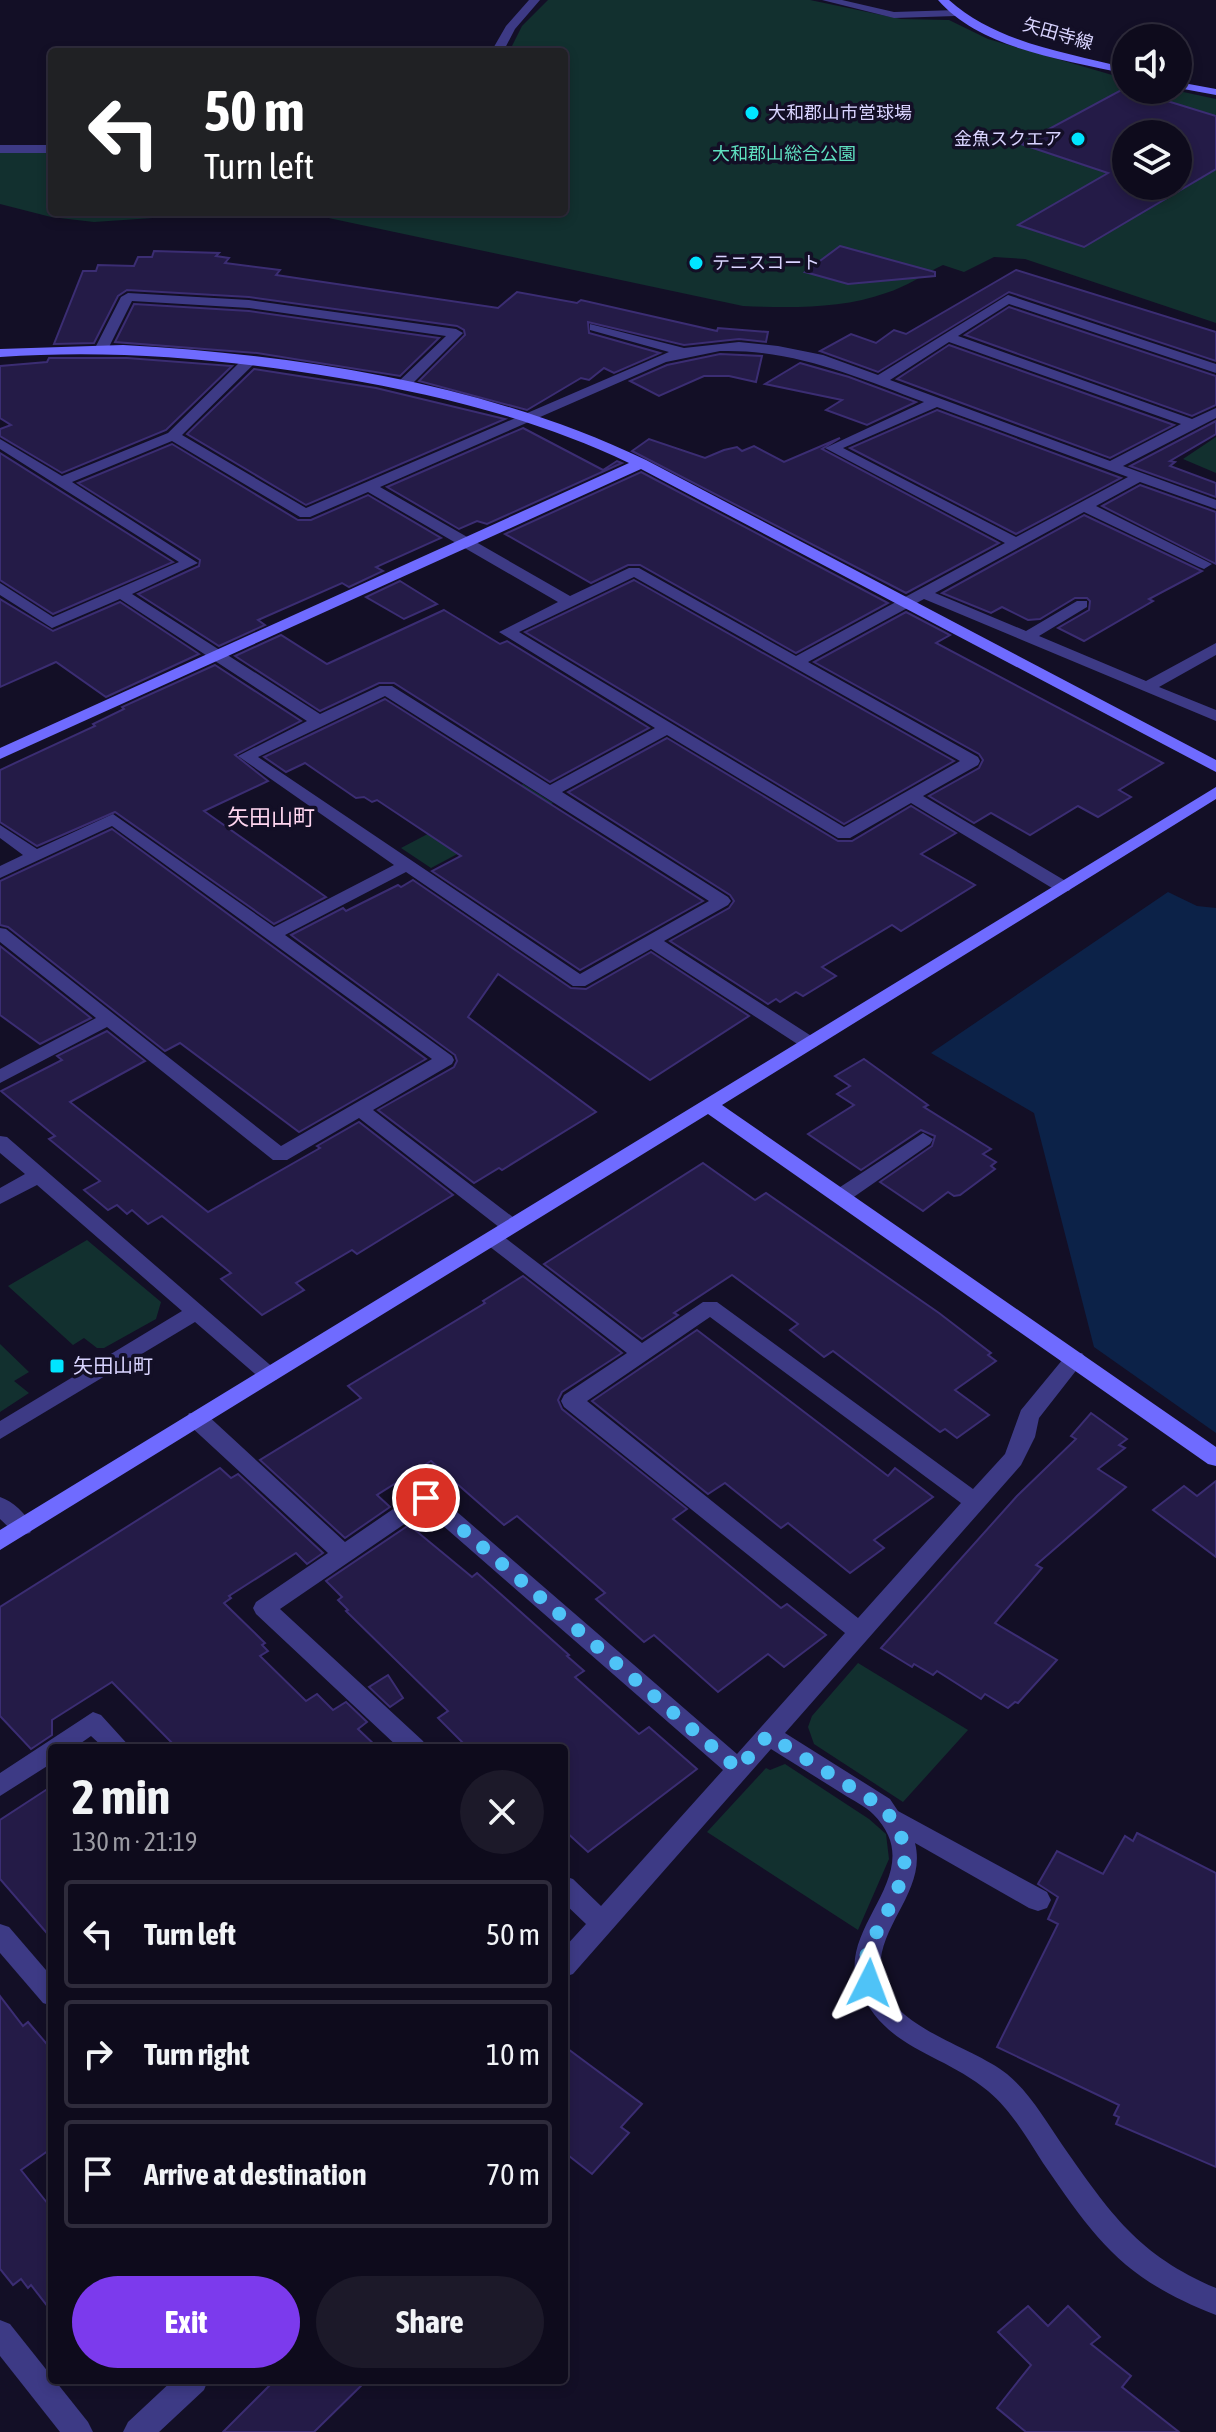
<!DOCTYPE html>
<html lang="en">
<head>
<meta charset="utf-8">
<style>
  :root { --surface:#0e0b1c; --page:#1c1929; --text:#f1f3f6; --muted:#9b9ba3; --line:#2e2b3b; --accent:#7c3aed }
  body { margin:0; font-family:"Asap Condensed","Noto Sans JP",sans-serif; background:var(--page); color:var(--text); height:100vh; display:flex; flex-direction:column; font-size:30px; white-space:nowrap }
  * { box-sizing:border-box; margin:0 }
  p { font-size:26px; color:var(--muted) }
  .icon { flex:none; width:44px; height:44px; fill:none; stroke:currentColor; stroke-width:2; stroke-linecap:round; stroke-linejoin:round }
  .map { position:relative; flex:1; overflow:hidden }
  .details { position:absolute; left:48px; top:1744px; width:520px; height:640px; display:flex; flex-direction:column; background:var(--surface); border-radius:8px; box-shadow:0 4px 12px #0003,0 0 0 2px var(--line) }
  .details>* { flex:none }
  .top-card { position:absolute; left:48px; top:48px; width:520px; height:168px; border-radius:8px; box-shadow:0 4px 12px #0003,0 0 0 2px var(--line); background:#202124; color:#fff; overflow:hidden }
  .tools { position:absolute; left:1112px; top:24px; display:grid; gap:16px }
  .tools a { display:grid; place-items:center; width:80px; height:80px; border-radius:50%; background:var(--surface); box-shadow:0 4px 12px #0003,0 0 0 2px var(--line); font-size:40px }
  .pin { position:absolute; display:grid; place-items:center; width:68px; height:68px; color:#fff; margin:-34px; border:4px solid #fff; border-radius:50%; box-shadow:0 2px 8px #0007 }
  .me { position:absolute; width:88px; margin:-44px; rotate:3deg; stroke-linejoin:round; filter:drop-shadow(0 0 6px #0008) }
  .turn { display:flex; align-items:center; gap:28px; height:168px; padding:0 24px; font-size:36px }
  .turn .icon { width:104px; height:104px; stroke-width:2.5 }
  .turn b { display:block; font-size:56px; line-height:68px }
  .round { display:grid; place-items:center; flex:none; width:84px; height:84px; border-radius:42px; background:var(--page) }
  .headline { display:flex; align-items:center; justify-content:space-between; height:136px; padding:0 24px }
  h1 { font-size:48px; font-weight:700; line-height:60px }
  .button { display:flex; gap:16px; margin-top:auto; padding:16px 24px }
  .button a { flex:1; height:92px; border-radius:48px; background:var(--accent); color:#fff; font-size:32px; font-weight:700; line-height:92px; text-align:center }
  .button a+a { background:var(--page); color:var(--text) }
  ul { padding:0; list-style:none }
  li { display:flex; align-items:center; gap:24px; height:108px; margin:0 16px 12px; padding:0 8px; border:4px solid var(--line); border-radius:8px }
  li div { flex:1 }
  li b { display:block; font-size:30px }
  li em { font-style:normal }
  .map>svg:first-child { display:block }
</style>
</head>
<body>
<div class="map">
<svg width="1216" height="2432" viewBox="0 0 1216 2432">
  <rect width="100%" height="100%" fill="#130f26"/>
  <!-- green -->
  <g fill="#12302f" fill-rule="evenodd">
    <path d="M548,0H810L901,19L949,20L988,39L1126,79V90H1174L1216,99V323L1025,259L994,257L964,272L943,265C924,274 906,287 886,293C842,309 789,308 743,306L305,213L278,212H564V52H509L522,26ZM1126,134H1178V186H1126Z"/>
    <polygon points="0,150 52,150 52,212 241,212 94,222 51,217 0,204"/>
    <polygon points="1216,437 1216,473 1183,459"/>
    <polygon points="523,784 553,803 431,868 401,848"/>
    <polygon points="87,1240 161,1302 156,1319 104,1348 97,1348 84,1338 73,1345 8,1286"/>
    <polygon points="0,1344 29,1372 14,1381 29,1393 0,1412"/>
    <polygon points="858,1663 968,1730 903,1802 814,1744 808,1727 812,1716"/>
    <polygon points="785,1764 869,1819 886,1834 889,1859 858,1930 707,1832 766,1768 770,1770"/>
  </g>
  <!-- water -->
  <polygon fill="#0c2248" points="1168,892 1197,906 1216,908 1216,1433 1094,1347 1034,1113 931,1053"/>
  <!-- building -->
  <g fill="#241b47" stroke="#3b2d73" stroke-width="2" fill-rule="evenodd">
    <path d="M1125,88L1216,116V169L1084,247L1018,225L1108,173L1021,144ZM1126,134H1178V186H1126Z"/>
    <polygon points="840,246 935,272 935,276 848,284 805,272"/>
    <polygon points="154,251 219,253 216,256 229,258 225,263 280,270 276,275 498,308 517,292 577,303 581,300 717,331 718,328 768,332 766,342 739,339 684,345 588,322 589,333 660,353 614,373 604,368 589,380 581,378 527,410 419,381 465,335 464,330 457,326 249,297 127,290 118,296 94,343 54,344 83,271 96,271 98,265 134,266 138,257 152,257"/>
    <polygon points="1016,270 1216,332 1216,361 1009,292 878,372 820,351 851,334 876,343 894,330 906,334"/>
    <polygon points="134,304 249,311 439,338 400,376 257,353 115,342"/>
    <polygon points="1009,307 1216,376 1216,405 1192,416 965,335"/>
    <polygon points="949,345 1174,425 1110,458 897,379"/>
    <polygon points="720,354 762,356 756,382 729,376 704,376 659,396 630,381 667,365"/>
    <polygon points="49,358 127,358 232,366 166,430 62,473 0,436 0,429 11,425 0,418 0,366 47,362"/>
    <polygon points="800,363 849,377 916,402 867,425 826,410 842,400 765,384"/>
    <polygon points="254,369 376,388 505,419 306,505 187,434"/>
    <polygon points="937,410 1121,478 1016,534 850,448"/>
    <polygon points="1216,421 1216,434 1170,461 1175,462 1170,466 1216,483 1216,497 1130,466"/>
    <polygon points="523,428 603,470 617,461 622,463 487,524 477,521 459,529 387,487"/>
    <polygon points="840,438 822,449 999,543 906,593 632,451 649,439 705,458 724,450 737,447 742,451 754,446 784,462"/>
    <polygon points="172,444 298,520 311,520 368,495 441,538 376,567 383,571 349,587 342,583 258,620 265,625 219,646 138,594 199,566 200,560 78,483"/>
    <polygon points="0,453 173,562 53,614 0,580"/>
    <polygon points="641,472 888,603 796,653 640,565 628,565 591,583 505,534"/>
    <polygon points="1140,485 1216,512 1216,564 1102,506"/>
    <polygon points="1084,515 1202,571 1149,599 1153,601 1084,641 1058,628 1089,610 1090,601 1087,598 1075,598 1040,619 1028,620 1002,607 991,613 942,593"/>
    <polygon points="634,580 954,761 844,824 525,632"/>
    <polygon points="400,581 437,604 404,619 366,597"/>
    <polygon points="0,599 53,631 120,602 199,654 106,697 56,662 0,687"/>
    <polygon points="444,610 500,644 507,641 649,728 550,782 394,683 379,683 320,711 235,656 281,635 327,664"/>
    <polygon points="906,612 950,635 936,643 1163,763 1119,790 1131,797 1098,817 1078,806 1030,835 991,813 974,823 929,796 979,768 983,760 979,754 814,662"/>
    <polygon points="215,665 301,721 235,755 268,781 204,811 326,897 274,924 115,812 37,846 0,822 0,770 95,726 93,724 124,709 122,707"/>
    <polygon points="385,699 703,901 580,970 432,871 461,856 377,800 372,802 364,797 356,798 305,763 286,772 264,757"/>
    <polygon points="667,738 838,841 852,841 911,806 956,833 921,854 975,885 901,931 892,925 822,967 836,976 803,996 796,992 780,1002 776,999 768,1004 670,941 729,908 734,901 730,895 568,792"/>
    <polygon points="112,829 426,1059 299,1132 180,1043 165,1051 8,927 0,925 0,881"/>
    <polygon points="413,880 571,988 586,989 651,952 749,1016 650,1080 498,974 468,1017 596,1112 502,1170 499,1168 474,1183 378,1110 454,1067 457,1061 455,1055 291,935 343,908 346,911 398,885 401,887"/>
    <polygon points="0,946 91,1018 40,1044 0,1015"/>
    <polygon points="107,1031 145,1061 70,1102 208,1212 320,1148 317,1146 359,1122 453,1195 357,1254 352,1250 296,1283 304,1290 262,1315 221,1279 231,1273 162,1216 148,1224 132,1210 127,1214 117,1205 108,1210 84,1190 100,1181 49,1139 55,1136 1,1091 62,1060 57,1056"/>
    <polygon points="864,1059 928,1105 924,1107 991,1149 983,1154 996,1162 991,1166 995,1169 960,1195 954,1196 948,1192 923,1211 880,1182 932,1146 935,1136 921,1130 861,1170 808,1134 854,1105 837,1094 850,1086 835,1076"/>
    <polygon points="703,1163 755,1200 766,1193 939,1313 991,1353 988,1355 996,1361 955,1390 989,1415 957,1438 945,1429 940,1432 833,1351 824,1357 790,1330 798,1324 732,1275 674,1313 678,1315 642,1339 544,1264"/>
    <polygon points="523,1276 622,1353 562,1392 558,1400 562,1409 687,1509 673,1519 781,1608 787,1604 826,1635 784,1667 768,1654 718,1692 654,1635 644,1642 596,1599 605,1593 517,1516 504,1525 431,1461 377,1495 390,1507 345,1538 260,1460 361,1398 348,1386 485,1303 483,1301"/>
    <polygon points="697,1330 888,1476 895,1468 933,1497 874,1540 884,1548 850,1573 788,1523 781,1528 725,1483 708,1494 592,1401"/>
    <polygon points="1091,1413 1127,1439 1119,1445 1125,1448 1098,1469 1126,1487 1036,1565 1042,1568 995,1623 1057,1660 1018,1703 1015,1702 1008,1708 985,1694 981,1699 937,1671 933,1675 914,1664 912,1667 881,1648 1017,1496 1076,1439 1071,1436"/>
    <polygon points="220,1468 231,1478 238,1474 323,1553 307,1564 296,1553 229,1596 231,1598 224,1603 265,1643 262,1645 268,1651 260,1656 306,1701 317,1694 333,1710 346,1702 367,1722 358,1729 378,1748 177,1748 112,1682 52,1720 52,1735 31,1749 0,1716 0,1607"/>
    <polygon points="1216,1481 1216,1557 1153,1510 1184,1486 1197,1496"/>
    <polygon points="409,1525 472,1577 477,1573 569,1655 567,1656 584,1671 575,1677 639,1734 649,1727 697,1769 588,1852 564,1830 564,1748 468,1748 438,1718 448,1711 346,1611 348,1610 338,1600 342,1597 326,1581"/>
    <polygon points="388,1675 403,1698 390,1707 369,1687"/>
    <polygon points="52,1786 52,1939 0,1879 0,1820"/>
    <polygon points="1137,1833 1216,1873 1216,2167 1116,2124 1119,2117 1114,2115 1119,2105 997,2047 1058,1924 1048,1919 1058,1897 1038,1884 1057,1851 1103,1874 1125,1836 1133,1841"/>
    <polygon points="0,1996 23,2026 28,2022 52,2050 52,2148 21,2170 52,2209 52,2312 31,2285 28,2288 21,2279 13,2285 0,2269"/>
    <polygon points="564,2046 642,2104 621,2127 629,2133 592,2174 564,2152"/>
    <polygon points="1028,2306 1048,2326 1068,2306 1100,2337 1091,2344 1131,2376 1122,2387 1179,2432 1026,2432 997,2408 1031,2365 998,2332"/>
    <polygon points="275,2380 367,2380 314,2432 223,2432"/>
  </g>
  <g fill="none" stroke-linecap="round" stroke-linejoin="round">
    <!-- street -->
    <g fill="#3d3a85" fill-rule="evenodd">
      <polygon points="529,0 540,0 515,29 503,52 491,52 506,26"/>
      <polygon points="822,0 842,0 894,12 956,10 962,13 956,16 894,18"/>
      <rect x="0" y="145" width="52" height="8"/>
      <polygon points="128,293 249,300 456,329 463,333 408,388 403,389 396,385 398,382 446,336 249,308 132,301 106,353 96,353 94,350 121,297"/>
      <path d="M1008,295L1216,364V373L1009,304L958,336L1192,419L1216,408V418L1123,466L1216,500V509L1140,482L1096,506L1212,564L1204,569L1199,567L1084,512L935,593L1026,631L1077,601H1087V607L1039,636L1146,681L1216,643V655L1159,687L1216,710V721L924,599L808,662L978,757L980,761L978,765L923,796L1069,883L1072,887L1069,891H1057L911,803L850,838H838L667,735L562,792L728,897L731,901L728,905L664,941L816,1039L818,1043L816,1047H802L651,949L585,986H573L406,872L285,935L452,1056L454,1060L452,1064L373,1110L518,1221L521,1226L511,1233L504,1231L359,1118L287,1160H273L107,1027L0,1083V1069L96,1018L0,942V928L6,929L281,1146L432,1059L112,826L0,878V866L23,855L0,838V825L37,849L113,814L274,927L394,865L238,756L307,721L120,599L52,628L0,595V583L53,617L179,562L0,449V439L62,476L168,433L245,357L250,356L257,360L255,363L182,435L306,508L669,352L590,330V324L684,348L739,342L778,346L823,355L878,375ZM949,342L1181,424L1110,461L890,380ZM720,351C794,349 857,377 924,402L825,448L1005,543L796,656L639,568H629L570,596L380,487L666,362ZM937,407L1128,477L1016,537L843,448ZM172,441L300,517H310L368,492L558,602L499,632L655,728L550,785L392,686H380L320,714L132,594L198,563L72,482ZM634,577L960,761L844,827L519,632ZM385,696L709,901L580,974L258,757Z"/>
      <polygon points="923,1133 933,1139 930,1144 848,1201 834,1201 831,1196 834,1191"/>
      <polygon points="0,1136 7,1137 276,1370 280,1375 276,1380 262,1380 195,1322 0,1439 0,1421 182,1311 37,1185 0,1204 0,1188 25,1174 0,1153"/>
      <path d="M492,1231L499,1233L642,1343L703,1302H717L973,1489L1005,1454L1021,1410L1068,1353H1082L1086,1358L1082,1363L1039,1418L1035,1437L1021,1465L785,1733L890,1799L898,1811L1047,1892L1051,1900L1047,1908L1038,1911L1029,1908L915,1843C928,1894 870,1930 882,1981C894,2029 972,2046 1007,2074C1030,2093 1046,2121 1063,2146C1110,2213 1138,2255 1216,2288V2315C1124,2279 1098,2243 1043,2163C1027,2138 1011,2110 988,2091C941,2052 885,2050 859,1988C833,1926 933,1874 873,1814C865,1806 852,1800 843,1794C819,1779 795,1764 771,1749L573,1974L564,1977V1948L586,1924L564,1903V1876L573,1879L601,1906L723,1770L425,1510L280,1609L423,1741L427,1748H399L256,1614L253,1608L256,1602L328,1553L189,1425L186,1419L189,1413H205L345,1542L418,1492L426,1490L434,1492L737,1754L845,1633L564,1407L561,1401L564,1395L627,1353L485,1243L482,1238ZM710,1317L961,1503L858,1618L587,1401Z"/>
      <path d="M0,1497C13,1501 27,1515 33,1527L30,1533C16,1538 10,1528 0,1519Z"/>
      <polygon points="93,1712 101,1715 131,1748 104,1748 91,1736 74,1748 52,1748 52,1763 0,1796 0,1773"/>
      <polygon points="0,1924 9,1927 52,1977 52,2006 43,2003 0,1953"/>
      <polygon points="0,2320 10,2324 88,2422 93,2432 60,2432 0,2356"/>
      <polygon points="173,2380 208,2380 204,2390 159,2432 123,2432 128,2422"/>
    </g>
    <!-- secondary -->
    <g fill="#6f6bff" fill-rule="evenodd">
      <path d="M938,0H949C997,43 1065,52 1126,68V74C1064,59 982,50 938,0Z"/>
      <polygon points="1178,82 1216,89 1216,95 1178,88"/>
      <path d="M123,345C300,355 485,383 646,460L1216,760V772L641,469L0,759V748L629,463C537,419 439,395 339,378C226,359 114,349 0,357V349Z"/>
      <polygon points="1216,787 1216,799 722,1105 1216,1447 1216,1466 1208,1464 708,1114 0,1550 0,1530"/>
    </g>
  </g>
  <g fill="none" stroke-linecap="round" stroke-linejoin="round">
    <!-- route -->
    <path stroke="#4fc3f7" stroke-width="14" stroke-dasharray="0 25.2" d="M426,1498L738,1769L768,1735L881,1806C920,1847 904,1880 881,1924C877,1933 869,1943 867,1952C865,1961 868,1974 869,1983"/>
  </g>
  <!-- markers -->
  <g fill="#00e5ff" stroke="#130f26" stroke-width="3">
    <circle cx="752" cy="113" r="8"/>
    <circle cx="1078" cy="139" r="8"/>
    <circle cx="696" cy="263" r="8"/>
    <rect x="49" y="1358" width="16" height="16" rx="4"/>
  </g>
  <g text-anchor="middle" stroke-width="7" stroke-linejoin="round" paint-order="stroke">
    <!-- far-street labels -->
    <g font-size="18" fill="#d9d4ff" stroke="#130f26">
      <text transform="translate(1058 34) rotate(16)" y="6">矢田寺線</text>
    </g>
    <!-- far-poi labels -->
    <g font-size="18" fill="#d9d4ff" stroke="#130f26" text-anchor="start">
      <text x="768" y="119">大和郡山市営球場</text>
      <text x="1062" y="145" text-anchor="end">金魚スクエア</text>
      <text x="712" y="269">テニスコート</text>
    </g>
    <!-- far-park labels -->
    <g font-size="18" fill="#5fe0c0" stroke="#130f26">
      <text x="784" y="160">大和郡山総合公園</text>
    </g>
    <!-- poi labels -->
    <g font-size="20" fill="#d9d4ff" stroke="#130f26" text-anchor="start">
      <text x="73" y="1373">矢田山町</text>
    </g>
    <!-- neighbourhood labels -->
    <g font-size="22" fill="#ffd6f0" stroke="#130f26">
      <text x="271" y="825">矢田山町</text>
    </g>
  </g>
</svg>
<div class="tools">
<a><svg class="icon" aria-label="sound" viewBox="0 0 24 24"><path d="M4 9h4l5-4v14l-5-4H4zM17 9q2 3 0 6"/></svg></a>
<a><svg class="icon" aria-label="layers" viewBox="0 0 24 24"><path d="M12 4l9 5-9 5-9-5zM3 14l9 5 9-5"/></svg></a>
</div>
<div class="pin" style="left:426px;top:1498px;background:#d93025"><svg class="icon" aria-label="arrive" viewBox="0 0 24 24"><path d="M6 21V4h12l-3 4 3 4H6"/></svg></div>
<svg class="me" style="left:869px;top:1983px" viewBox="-20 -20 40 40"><path d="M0-17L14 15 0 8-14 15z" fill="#4fc3f7" stroke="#fff" stroke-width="4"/></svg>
<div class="top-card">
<div class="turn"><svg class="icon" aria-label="left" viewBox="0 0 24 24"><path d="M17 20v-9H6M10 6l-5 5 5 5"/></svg><div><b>50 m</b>Turn left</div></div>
</div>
<section class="details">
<div class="headline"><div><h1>2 min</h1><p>130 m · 21:19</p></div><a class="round"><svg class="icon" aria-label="close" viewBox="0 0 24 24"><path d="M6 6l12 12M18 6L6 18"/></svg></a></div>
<ul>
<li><svg class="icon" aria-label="left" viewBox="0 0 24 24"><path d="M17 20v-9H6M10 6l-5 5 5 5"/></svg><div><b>Turn left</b></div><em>50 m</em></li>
<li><svg class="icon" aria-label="right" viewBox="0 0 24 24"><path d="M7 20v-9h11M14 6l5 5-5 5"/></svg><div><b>Turn right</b></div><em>10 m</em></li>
<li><svg class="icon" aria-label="arrive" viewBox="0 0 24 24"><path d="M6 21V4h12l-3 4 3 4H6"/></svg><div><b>Arrive at destination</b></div><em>70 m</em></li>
</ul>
<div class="button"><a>Exit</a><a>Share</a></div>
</section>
</div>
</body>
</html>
